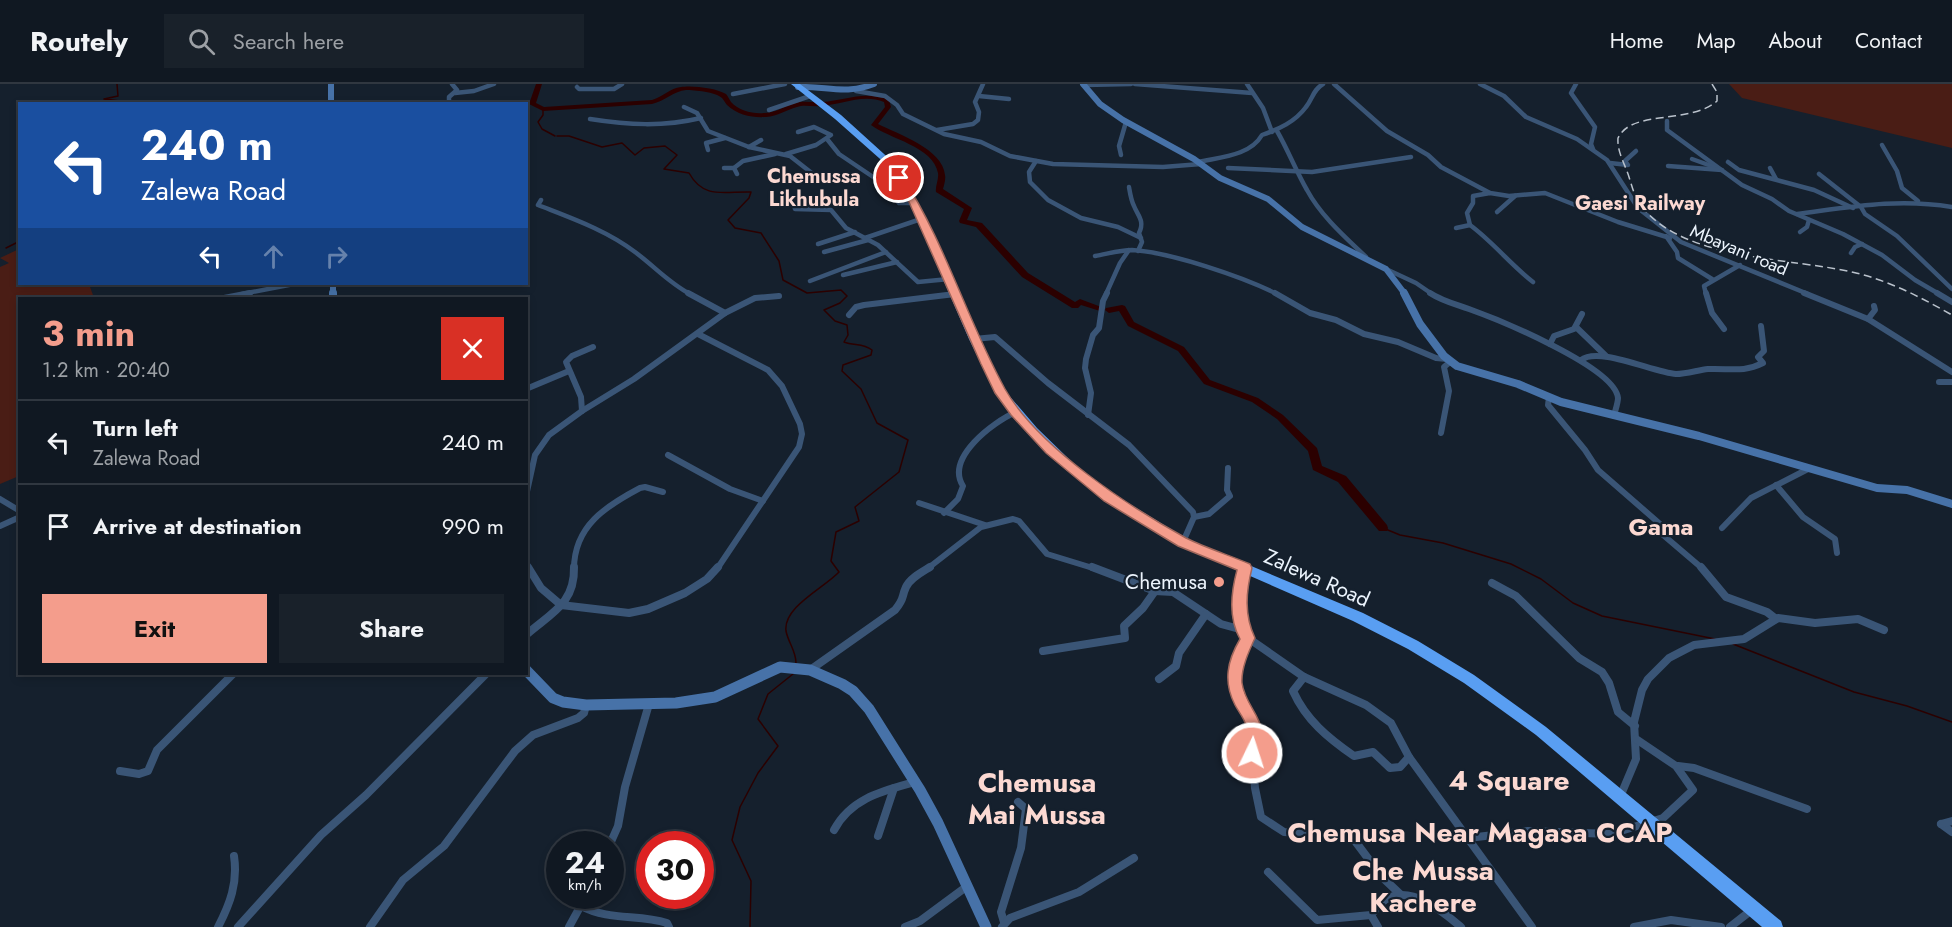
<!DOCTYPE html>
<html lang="en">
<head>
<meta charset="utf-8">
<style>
  :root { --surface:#101822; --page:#19212a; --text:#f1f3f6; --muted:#9ca0a5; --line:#303740; --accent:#f49d8c }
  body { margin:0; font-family:Jost,sans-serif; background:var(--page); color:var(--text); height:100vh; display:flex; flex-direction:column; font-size:22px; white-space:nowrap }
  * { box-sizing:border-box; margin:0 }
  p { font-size:20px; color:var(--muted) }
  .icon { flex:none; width:33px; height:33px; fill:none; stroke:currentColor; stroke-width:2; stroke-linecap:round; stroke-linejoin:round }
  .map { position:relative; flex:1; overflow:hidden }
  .panel { position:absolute; left:18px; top:213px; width:510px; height:378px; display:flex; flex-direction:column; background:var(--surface); border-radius:0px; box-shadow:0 3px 9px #0003,0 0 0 2px var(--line) }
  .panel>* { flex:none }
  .top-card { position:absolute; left:18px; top:18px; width:510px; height:183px; border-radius:0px; box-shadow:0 3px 9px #0003,0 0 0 2px var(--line); background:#1a4fa0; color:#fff; overflow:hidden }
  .speed { position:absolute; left:546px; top:747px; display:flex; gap:12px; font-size:30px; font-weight:700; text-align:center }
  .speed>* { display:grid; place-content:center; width:78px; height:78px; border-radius:50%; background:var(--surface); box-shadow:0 3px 9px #0003,0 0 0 2px var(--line); line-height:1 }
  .speed small { font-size:15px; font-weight:400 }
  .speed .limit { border:9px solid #d22; background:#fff; color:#111 }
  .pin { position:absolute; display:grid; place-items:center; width:51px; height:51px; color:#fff; margin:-26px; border:3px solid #fff; border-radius:50%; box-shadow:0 2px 6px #0007 }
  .me { position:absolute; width:66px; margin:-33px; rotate:4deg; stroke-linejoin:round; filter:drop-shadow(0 0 4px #0008) }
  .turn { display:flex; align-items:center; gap:21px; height:126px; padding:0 24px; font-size:27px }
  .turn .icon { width:78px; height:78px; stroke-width:2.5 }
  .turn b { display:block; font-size:42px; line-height:51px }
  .lanes { display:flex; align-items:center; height:57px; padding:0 24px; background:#0003; justify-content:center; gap:30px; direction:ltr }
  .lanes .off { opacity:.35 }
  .round { display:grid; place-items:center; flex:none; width:63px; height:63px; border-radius:0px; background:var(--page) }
  .summary { display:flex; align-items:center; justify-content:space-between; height:102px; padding:0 24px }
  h1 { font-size:36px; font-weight:700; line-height:45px; color:var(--accent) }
  .cta { display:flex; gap:12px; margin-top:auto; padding:12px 24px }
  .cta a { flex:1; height:69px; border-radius:0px; background:var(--accent); color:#111; font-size:24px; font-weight:700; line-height:69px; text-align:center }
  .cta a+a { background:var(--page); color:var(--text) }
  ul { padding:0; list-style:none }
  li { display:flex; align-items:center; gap:18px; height:84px; padding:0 24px; border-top:2px solid var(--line) }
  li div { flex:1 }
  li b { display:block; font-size:22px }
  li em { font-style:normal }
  header { display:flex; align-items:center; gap:36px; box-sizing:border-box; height:84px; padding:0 30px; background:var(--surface); border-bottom:2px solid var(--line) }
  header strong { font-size:28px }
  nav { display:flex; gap:33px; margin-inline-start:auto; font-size:21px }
  .search { width:420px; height:54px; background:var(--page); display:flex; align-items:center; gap:15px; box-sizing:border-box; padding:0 21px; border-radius:0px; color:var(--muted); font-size:22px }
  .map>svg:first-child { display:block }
</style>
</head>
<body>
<header>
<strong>Routely</strong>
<div class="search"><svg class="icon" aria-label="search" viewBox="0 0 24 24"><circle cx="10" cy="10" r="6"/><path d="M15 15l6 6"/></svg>Search here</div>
<nav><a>Home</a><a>Map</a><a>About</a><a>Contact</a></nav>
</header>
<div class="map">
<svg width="1952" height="843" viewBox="0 0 1952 843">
  <rect width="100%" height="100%" fill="#15202d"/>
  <!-- green -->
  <g fill="#4a1d15">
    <polygon points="1729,0 1952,0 1952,64 1742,14"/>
    <polygon points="19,165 20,200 89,200 94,214 20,214 19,392 0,400 0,183 9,179 0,174"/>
  </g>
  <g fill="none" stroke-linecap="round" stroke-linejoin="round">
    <!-- stream -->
    <g stroke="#2b0000" stroke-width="1.5">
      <polyline points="117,0 118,12 104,15 120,17 118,20"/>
      <polyline points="543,25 543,31 538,38 542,45 555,52"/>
      <path d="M557,52H569L602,63L622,59L635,71L644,64L665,62L677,71L664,85L689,89C704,116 725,107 751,108L749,114L728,136L735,144L761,149L779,177L783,196L807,209L841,206L847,212L840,219L824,226L835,237L847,241L848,251L844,258C854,262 863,259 872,266L871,271L843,281L842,287L861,305L877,339L908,356L899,388L855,423L859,437L836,448L831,477L839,488C824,504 783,523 786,547C788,558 796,567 796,579"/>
      <polyline points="6,164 20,157"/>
      <polyline points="1383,444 1400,451 1443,459 1511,480 1541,495 1573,519 1602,532 1715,555"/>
      <polyline points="1733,560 1854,608 1907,622 1952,638"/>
      <polyline points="750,843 751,797 732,756 740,723 758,689 778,662 758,635 768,610 793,590"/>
    </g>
    <!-- river -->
    <g fill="#2b0000" fill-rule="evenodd">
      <path d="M536,0H542L536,19L544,23L652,16C663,13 670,4 681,3C691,1 717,4 726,10C728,12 729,15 731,18C739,27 753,30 764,29C776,29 784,22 795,19C803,16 813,19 822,18C846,16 866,6 889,16L891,23L878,40C898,50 943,65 945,91C946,95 944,101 943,105L972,124L967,136L982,139L1028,189L1075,218L1080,215L1104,224L1100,227L1081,221L1078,224H1072L1022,193L976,143L960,139L959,137L964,125L936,108C935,102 939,96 938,89C933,62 889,55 871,41L885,23L884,18C863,9 841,21 820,22C812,23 804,20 797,23C786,26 778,32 766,33C753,34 737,31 727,21C725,19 724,16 722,14C716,8 694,6 686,6C674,7 665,17 652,20L543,27L529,20Z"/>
      <polygon points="1122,221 1125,222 1134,238 1184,263 1210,296 1258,314 1283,331 1317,364 1322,382 1346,392 1387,441 1388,444 1387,447 1379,447 1338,398 1313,386 1308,367 1277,335 1252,318 1204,300 1178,267 1128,242 1119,227 1109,229 1105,226 1106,224"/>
    </g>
    <!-- street-far2 -->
    <g stroke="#3a5576" stroke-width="4.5">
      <polyline points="1135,0 1252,9"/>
      <polyline points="1247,0 1263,24 1272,48"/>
      <polyline points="1334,0 1387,47 1428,71 1441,83 1490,109 1509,112 1545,109 1618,138 1670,154"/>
      <polyline points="1480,0 1504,12 1526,33 1577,55 1607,76 1638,124 1681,158 1808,210"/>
      <polyline points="1576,0 1571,9 1595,43 1591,60 1593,65"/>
      <polyline points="1085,1 1131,0"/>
      <polyline points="577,3 579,5 614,5 622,0"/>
      <polyline points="856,7 885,12 897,21 903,30 944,50 981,58 1010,72 1053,80 1163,83 1201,80"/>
      <polyline points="455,9 474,7 494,0"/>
      <polyline points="733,10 785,0"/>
      <polyline points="979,12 1009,15"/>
      <polyline points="449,20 449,13 457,6 452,0"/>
      <polyline points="684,23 697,29 708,47 749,63 790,72 813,90"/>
      <polyline points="769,26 810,12"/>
      <path d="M590,35C628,41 663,43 701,34"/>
      <polyline points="1667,37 1667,46 1742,101 1772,115 1789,127 1843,150 1882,171 1915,196 1939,210"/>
      <polyline points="937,46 973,40 978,36 979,28 975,18 983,0"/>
      <path d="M1277,47C1288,66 1296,87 1307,106C1321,132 1345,153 1366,173"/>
      <polyline points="827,55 839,70 885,101 899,119 914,119"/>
      <polyline points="1882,61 1897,87 1902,104 1918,117"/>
      <polyline points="749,63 761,56"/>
      <polyline points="708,66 706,59 725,54"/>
      <polyline points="786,70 816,61 831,51 814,43 798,48"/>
      <polyline points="1121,71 1119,62 1126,38"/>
      <polyline points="1692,75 1717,84"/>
      <polyline points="1036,77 1029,88 1030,98 1048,116 1081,134 1118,143 1141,154"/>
      <path d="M1198,78C1220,73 1250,72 1262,51C1279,45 1295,38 1306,23C1313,14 1313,6 1323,0"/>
      <polyline points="1728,78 1739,86 1814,106 1853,124"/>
      <polyline points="1610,79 1628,81 1625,77 1636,67"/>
      <polyline points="1668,82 1722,86"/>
      <polyline points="724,84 734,84"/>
      <polyline points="1228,84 1312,88 1411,73"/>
      <polyline points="1770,84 1776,95"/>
      <polyline points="737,90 734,84 743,77 775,70"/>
      <polyline points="1819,90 1861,123 1865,130 1897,152 1952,205"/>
      <path d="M1129,103C1130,109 1131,116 1134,122C1138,132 1145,137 1139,149L1142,158L1138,167"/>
      <path d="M541,116L538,121C571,134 606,146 635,168C654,182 669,199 690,210"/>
      <polyline points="794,121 795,125 831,126 846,144 878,161 918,198 949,195"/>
      <polyline points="1497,128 1515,112"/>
      <path d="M1797,130C1851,123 1897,114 1952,123"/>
      <path d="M1470,141C1493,158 1510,180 1533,198"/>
      <polyline points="1456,144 1470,141 1467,129 1473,119 1473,112 1490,109"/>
      <polyline points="1800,148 1807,143 1809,136"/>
      <polyline points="1666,152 1677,168 1678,174 1712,195"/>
      <polyline points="865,154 921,135"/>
      <polyline points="818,160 855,148"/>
      <polyline points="824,168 868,156"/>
      <polyline points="1851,169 1855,163 1862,160"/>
      <path d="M1095,172C1107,170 1120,166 1132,166C1170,168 1243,193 1277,210"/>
      <polyline points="1386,185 1416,199 1432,210"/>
      <polyline points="843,191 897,178"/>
      <polyline points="810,197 886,168"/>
      <polyline points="242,210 294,200"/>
      <polyline points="953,210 955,210"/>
      <polyline points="1106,210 1120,179 1129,166"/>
      <polyline points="1706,210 1704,202 1740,181"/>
    </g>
    <!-- street-far1 -->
    <g stroke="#3a5576" stroke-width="6">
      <polyline points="688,209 725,229"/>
      <polyline points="1275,209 1310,229 1336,236 1364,250 1398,258 1436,274 1447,275"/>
      <path d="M1430,209C1442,217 1455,220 1469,225C1497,235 1615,283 1618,314C1618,319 1615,327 1614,332"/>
      <polyline points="1706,209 1712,229 1724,245"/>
      <polyline points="1804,209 1868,235 1952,288"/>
      <polyline points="1937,209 1952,218"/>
      <polyline points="224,214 250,209"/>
      <polyline points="849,231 856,223 864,221 955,210"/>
      <polyline points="1868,235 1875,226 1874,222"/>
      <polyline points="1576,243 1606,272"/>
      <polyline points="698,250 768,286 782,302 800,340 802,350 799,363 717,485"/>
      <polyline points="974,255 995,253 1048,299 1129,361 1193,428 1194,433 1183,458"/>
      <polyline points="1550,260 1554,252 1574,245 1582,230"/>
      <path d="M1581,276C1598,262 1653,288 1676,290C1687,290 1698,286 1708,285C1730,284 1743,289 1763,279L1758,273L1764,267L1761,242"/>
      <polyline points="1939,298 1952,298"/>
      <polyline points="526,305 569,287"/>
      <polyline points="1549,313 1548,321 1585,366 1598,386 1660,440 1662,450 1703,485"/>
      <polyline points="582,327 581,313 566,278 572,272 593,263"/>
      <polyline points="1088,331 1091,309 1085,284 1086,275 1093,251 1099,244 1103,217 1107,209"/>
      <polyline points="1441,349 1449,307 1444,283 1450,278"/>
      <polyline points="668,371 730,405 763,417"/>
      <polyline points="1776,401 1803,433 1835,455 1837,469"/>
      <polyline points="526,412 535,371 549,351 582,327 634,295 725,229 755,214 779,212"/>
      <polyline points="0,415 20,427"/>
      <polyline points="919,419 985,441"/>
      <path d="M944,429L958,415L963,402C945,374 993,338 1016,328"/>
      <polyline points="1194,433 1209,430 1230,412 1227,406 1228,384"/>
      <polyline points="0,442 20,433"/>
      <polyline points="1722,444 1751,414 1808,385"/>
      <polyline points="526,480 529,485"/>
      <path d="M574,485C574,442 606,422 640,404L645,403L663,408"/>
      <polyline points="927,485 981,443 1013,435 1019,437 1047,470 1096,485"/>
    </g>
    <!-- street -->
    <g stroke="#3a5576" stroke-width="8">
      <polyline points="528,483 541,504 561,521 629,529 648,525 685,509 707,495 718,483"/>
      <polyline points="1092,483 1155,507 1173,508 1221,540 1243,546"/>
      <polyline points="1701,483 1726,513 1767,528 1776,535"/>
      <polyline points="1245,484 1240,501 1238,520 1241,538 1248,554 1304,593 1366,621 1391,639 1409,673 1532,843"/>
      <polyline points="1492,499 1516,512 1579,574 1602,588 1609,599 1618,628 1635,642"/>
      <path d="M526,551C551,529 575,520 574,483"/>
      <polyline points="1248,554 1239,570 1234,598 1238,611 1254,640 1252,669 1255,704 1261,733 1284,748 1352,753 1382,793 1400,810"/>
      <polyline points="1043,567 1125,554 1124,542 1143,524 1155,507"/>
      <path d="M810,586L895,526C905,514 901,514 906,503C910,494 922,488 930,483"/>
      <path d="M1304,593L1293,607C1306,636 1328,654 1354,672L1373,668L1390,684L1400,683L1409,673"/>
      <polyline points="1159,595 1176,582 1179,569 1206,530"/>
      <polyline points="1678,682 1694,684 1807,725"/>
      <polyline points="120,687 139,690 148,687 157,666 233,590"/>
      <polyline points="1620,713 1636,675 1634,638 1642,606 1648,595 1669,574 1694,561 1744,555 1778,534 1815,539 1858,535 1884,546"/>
      <polyline points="1941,740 1952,748"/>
      <polyline points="1941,740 1952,737"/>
      <path d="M834,746C851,714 883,707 915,698"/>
      <polyline points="878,752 894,704"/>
      <polyline points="1468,754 1528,747 1611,750 1663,734 1693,706 1676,682 1636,655"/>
      <polyline points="610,760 618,742 625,703 649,620"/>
      <path d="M1268,788L1317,836L1371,831C1376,825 1382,817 1388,814C1414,802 1443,828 1461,843"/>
      <path d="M581,822C609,837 638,830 667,839L669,843"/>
      <polyline points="1371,831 1378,843"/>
      <polyline points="1004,838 1001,828 1021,764 1026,725 1018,718"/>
      <path d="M218,843C230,820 238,799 234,772"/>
      <polyline points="238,843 321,751 366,711 486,590"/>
      <polyline points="370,843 403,796 444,762 515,667 533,651 578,634 584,629 586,621"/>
      <polyline points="569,843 586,812"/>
      <polyline points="905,843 920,837 966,803"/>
      <polyline points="1002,843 1010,834 1079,808 1134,774"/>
      <polyline points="1634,843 1671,836 1721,843"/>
      <polyline points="1730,843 1753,825"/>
    </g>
    <!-- secondary-far2 -->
    <g stroke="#4772a8" stroke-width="6">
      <polyline points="331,0 331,20"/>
      <polyline points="1083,0 1100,20 1123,36 1194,75 1220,94 1268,115 1302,143 1386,185 1405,210"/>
      <path d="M798,3C827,2 845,11 874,0"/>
      <polyline points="333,200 333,210"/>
    </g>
    <!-- secondary-far1 -->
    <g stroke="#4772a8" stroke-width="8">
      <polyline points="333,209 333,214"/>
      <polyline points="1404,209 1420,240 1444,272 1457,282 1518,300 1561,318 1699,352 1877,404 1907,406 1952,420"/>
    </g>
    <!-- secondary -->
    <polyline stroke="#4772a8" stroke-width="11" points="526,586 553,614 563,618 586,621 676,619 715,613 780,583 810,586 842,600 853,607 869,625 920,706 938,739 986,843"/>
    <!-- highway -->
    <polygon fill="#599ef2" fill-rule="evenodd" points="791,0 800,0 841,31 894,79 918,119 979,255 1006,308 1037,344 1073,379 1113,410 1187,455 1363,529 1418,557 1474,591 1546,643 1781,837 1783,843 1762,843 1536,651 1464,599 1408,565 1353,537 1179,461 1105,416 1065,385 1029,350 996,309 969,255 910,119 888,82 835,35"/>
    <!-- rail -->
    <path stroke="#bac2cc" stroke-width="1.5" stroke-dasharray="8 4.5" stroke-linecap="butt" d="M1712,0L1717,8V17C1689,41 1632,25 1618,54C1617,68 1625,80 1629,93C1632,102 1634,111 1639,119C1681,178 1792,173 1856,189C1890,197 1922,214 1952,231"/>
  </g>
  <!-- route -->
  <path fill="#f49d8c" stroke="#9f665b" stroke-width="1.5" d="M895,92H902C945,158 967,236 1005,305C1038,363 1128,422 1186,454C1206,464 1229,471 1250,480L1252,484C1246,508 1244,531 1255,554C1249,567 1241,584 1242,599C1246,627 1274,639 1258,675L1252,677L1246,675C1241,664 1247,653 1246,642C1245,635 1238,627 1235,621C1223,598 1227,577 1240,555C1228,534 1231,508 1237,486L1178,462L1104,417L1046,369L1011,331L995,309L981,280L909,118L894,94Z"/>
  <!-- markers -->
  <circle fill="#f49d8c" stroke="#15202d" stroke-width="2" cx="1219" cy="498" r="6"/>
  <g text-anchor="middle" stroke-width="4.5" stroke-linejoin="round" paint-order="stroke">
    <!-- far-street labels -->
    <g font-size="18" fill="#ecf4fd" stroke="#15202d">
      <text transform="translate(1739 166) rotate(23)" y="6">Mbayani road</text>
    </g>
    <!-- far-quarter labels -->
    <g font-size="20" font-weight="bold" fill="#fcd9d2" stroke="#15202d">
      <text x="814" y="99">Chemussa<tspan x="814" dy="23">Likhubula</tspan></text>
      <text x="1640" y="126">Gaesi Railway</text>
    </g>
    <!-- street labels -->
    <g font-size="21" fill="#ecf4fd" stroke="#15202d">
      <text transform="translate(1317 494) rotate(24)" y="7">Zalewa Road</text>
    </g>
    <!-- poi labels -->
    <g font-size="21" fill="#ecf4fd" stroke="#15202d" text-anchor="end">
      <text x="1207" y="505">Chemusa</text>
    </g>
    <!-- quarter labels -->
    <g font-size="24" font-weight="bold" fill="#fcd9d2" stroke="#15202d">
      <text x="1661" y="451">Gama</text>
    </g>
    <!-- near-quarter labels -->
    <g font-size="28" font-weight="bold" fill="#fcd9d2" stroke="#15202d">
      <text x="1509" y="706">4 Square</text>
      <text x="1037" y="708">Chemusa<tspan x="1037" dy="32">Mai Mussa</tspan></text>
      <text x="1480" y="758">Chemusa Near Magasa CCAP</text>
      <text x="1423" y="796">Che Mussa<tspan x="1423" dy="32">Kachere</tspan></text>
    </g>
  </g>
</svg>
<div class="speed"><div>24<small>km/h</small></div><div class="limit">30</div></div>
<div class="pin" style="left:899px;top:94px;background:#d93025"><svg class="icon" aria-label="arrive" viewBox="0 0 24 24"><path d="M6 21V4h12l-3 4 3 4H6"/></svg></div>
<svg class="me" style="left:1252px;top:669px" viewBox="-20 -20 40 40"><circle r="17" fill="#f49d8c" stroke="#fff" stroke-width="3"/><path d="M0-11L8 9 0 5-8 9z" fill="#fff"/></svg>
<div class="top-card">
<div class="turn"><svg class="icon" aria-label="left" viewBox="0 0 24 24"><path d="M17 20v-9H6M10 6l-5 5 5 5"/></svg><div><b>240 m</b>Zalewa Road</div></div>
<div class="lanes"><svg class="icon" aria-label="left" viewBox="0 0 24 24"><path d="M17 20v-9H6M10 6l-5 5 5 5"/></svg><svg class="icon off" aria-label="ahead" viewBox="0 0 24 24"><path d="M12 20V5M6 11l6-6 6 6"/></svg><svg class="icon off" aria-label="right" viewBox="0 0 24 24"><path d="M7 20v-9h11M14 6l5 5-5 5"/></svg></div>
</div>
<section class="panel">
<div class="summary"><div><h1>3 min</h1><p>1.2 km · 20:40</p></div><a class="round" style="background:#d93025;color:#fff"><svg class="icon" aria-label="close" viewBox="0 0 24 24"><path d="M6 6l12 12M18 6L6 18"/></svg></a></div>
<ul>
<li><svg class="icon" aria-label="left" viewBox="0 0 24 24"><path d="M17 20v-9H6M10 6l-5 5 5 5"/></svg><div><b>Turn left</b><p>Zalewa Road</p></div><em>240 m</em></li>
<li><svg class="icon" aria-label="arrive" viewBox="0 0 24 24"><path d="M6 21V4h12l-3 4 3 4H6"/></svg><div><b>Arrive at destination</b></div><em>990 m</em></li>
</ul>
<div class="cta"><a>Exit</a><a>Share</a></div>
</section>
</div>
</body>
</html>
